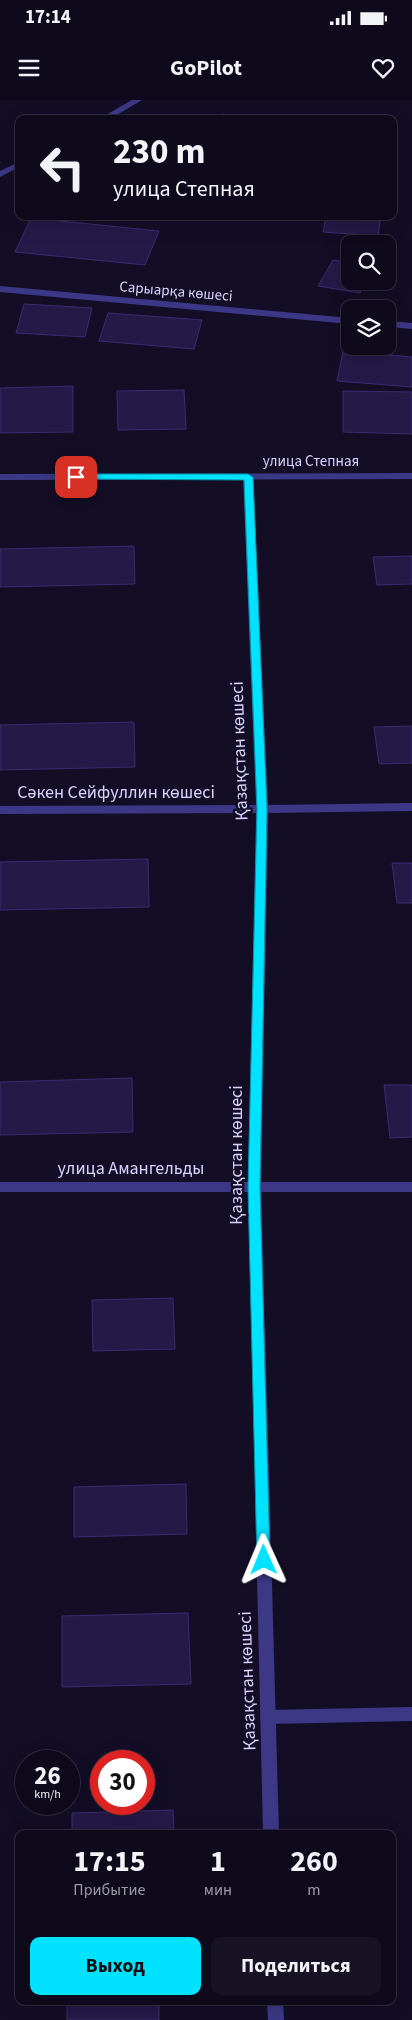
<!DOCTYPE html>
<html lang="ru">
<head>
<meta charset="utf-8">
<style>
  :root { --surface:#0e0a1c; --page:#171325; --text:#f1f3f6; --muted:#9b9aa3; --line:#2e2b3b; --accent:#00e2fe }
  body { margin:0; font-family:"Source Sans 3",sans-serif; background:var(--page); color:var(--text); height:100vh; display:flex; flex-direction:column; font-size:19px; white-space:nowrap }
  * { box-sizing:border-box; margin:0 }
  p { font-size:16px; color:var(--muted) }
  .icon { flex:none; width:28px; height:28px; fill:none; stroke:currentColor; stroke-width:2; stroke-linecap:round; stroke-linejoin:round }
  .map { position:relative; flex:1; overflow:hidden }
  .drawer { position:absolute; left:15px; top:1730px; width:381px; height:175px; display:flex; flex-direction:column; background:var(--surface); border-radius:10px; box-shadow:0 5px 20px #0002,0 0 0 1px var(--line) }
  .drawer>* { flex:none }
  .guide { position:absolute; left:15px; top:15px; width:382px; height:105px; border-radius:10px; box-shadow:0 5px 20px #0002,0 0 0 1px var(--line); background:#0e0a1c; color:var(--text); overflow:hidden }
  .fabs { position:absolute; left:341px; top:135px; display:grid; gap:10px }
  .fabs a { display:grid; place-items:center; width:55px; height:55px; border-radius:10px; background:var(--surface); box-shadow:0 5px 20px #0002,0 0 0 1px var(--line); font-size:25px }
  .speed { position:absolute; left:15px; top:1650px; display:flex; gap:10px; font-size:25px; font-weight:700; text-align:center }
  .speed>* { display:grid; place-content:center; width:65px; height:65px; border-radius:50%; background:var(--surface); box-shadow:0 5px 20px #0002,0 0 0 1px var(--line); line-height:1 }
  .speed small { font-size:12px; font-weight:400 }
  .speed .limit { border:8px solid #d22; background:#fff; color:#111 }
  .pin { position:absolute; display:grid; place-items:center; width:42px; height:42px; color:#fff; margin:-21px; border-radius:10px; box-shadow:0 2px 8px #0006 }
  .me { position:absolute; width:55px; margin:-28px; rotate:359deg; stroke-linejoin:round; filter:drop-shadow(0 0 4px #0008) }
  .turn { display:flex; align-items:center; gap:18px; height:105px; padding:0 15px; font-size:22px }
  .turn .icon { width:65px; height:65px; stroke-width:2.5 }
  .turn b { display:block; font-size:35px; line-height:42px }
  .eta { display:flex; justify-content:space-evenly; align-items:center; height:85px; text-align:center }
  .eta b { font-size:30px; font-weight:700; line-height:35px }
  .primary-button { display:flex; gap:10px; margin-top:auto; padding:10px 15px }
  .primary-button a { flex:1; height:58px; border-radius:10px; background:var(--accent); color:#111; font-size:20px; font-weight:700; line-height:58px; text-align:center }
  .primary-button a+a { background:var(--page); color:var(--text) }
  .status { display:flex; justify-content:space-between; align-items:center; height:35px; padding:0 25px; background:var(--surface); direction:ltr }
  .status svg { height:14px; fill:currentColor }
  header { display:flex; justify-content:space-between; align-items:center; height:65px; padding:0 15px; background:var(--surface); font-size:22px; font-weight:700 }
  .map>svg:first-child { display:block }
</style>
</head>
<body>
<div class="status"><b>17:14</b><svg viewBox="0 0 49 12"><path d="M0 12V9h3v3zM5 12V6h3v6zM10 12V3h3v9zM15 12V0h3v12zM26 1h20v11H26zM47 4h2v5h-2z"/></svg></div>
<header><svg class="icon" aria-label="menu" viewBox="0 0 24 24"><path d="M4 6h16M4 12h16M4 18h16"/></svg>GoPilot<svg class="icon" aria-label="heart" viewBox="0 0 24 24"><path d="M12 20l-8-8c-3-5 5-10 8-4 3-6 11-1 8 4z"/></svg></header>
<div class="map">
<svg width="412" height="1920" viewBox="0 0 412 1920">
  <rect width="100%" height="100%" fill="#130e26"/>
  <!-- building -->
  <g fill="#241a47" stroke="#3b2b74">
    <polygon points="222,14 252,19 219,19"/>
    <polygon points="326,116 381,116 378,136 323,132"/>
    <polygon points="31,118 159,131 145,165 15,152"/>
    <polygon points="333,160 350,163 350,181 366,181 360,193 318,186"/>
    <polygon points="24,204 92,208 85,237 16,233"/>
    <polygon points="108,213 202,220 194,249 99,241"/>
    <polygon points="343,251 412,257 412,287 337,281"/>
    <polygon points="73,286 73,332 0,333 0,288"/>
    <polygon points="184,290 186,329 118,330 117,291"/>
    <polygon points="343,291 412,292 412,334 343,332"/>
    <polygon points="134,446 135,484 0,487 0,449"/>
    <polygon points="412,456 412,484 377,485 373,457"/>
    <polygon points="134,622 135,667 0,670 0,625"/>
    <polygon points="412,626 412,663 379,664 374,627"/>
    <polygon points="148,759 149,807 0,810 0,762"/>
    <polygon points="392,763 412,763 412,803 397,803"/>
    <polygon points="132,978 133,1032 0,1035 0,982"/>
    <polygon points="384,985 412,985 412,1037 390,1038"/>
    <polygon points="173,1198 175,1249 93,1251 92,1200"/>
    <polygon points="186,1384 187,1434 74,1437 74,1387"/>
    <polygon points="188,1513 191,1584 62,1587 62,1516"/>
    <polygon points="173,1710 174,1734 72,1734 72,1713"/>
    <rect x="67" y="1901" width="92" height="19"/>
  </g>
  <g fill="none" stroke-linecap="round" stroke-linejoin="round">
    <!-- service -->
    <polygon fill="#3c3886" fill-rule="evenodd" points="412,1607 412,1621 268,1624 263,1622 260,1617 263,1612 268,1610"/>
    <!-- minor -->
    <g fill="#3c3886" fill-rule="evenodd">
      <polygon points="132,0 142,0 110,19 99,19"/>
      <polygon points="19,62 19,67 0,77 0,71"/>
      <polygon points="0,186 350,218 350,224 0,192"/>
      <polygon points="388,221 412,223 412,229 388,227"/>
      <polygon points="248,374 253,377 268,705 412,703 412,711 268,713 261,1082 412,1082 412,1092 261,1092 279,1734 263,1734 248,1092 0,1092 0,1082 248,1082 256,713 0,714 0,706 256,705 243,377"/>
      <polygon points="267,1901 283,1901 284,1920 268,1920"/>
    </g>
    <!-- tertiary -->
    <polygon fill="#3c3886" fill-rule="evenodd" points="412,373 412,379 0,380 0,374"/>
  </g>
  <!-- route -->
  <polygon fill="#00e2fe" stroke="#0093a5" points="76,374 248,374 253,377 267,709 260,1087 270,1460 269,1464 264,1466 259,1464 257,1460 248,1087 257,709 244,380 73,379 73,375"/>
  <g text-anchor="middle" stroke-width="5" stroke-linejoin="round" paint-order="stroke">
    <!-- far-street labels -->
    <g font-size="15" fill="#d9d3ff" stroke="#130e26">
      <text transform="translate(176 191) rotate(5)" y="5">Сарыарқа көшесі</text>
      <text x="311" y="366">улица Степная</text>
    </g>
    <!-- street labels -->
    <g font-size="18" fill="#d9d3ff" stroke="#130e26">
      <text transform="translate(239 651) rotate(-92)" y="6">Қазақстан көшесі</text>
      <text x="116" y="698">Сәкен Сейфуллин көшесі</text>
      <text transform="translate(236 1055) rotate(-90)" y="6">Қазақстан көшесі</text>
      <text x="131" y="1074">улица Амангельды</text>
      <text transform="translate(247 1581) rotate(-92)" y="6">Қазақстан көшесі</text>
    </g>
  </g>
</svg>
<div class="fabs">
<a><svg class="icon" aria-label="search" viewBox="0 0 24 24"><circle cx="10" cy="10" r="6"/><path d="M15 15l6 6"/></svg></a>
<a><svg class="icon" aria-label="layers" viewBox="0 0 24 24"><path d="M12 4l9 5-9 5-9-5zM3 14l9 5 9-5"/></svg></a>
</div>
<div class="speed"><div>26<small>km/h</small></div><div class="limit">30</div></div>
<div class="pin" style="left:76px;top:377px;background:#d93025"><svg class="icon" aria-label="arrive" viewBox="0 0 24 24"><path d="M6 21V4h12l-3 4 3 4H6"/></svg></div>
<svg class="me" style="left:264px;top:1460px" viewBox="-20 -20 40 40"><path d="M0-17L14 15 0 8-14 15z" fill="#00e2fe" stroke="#fff" stroke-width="4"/></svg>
<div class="guide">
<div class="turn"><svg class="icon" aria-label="left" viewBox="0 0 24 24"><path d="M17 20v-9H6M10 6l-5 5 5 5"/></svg><div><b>230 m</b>улица Степная</div></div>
</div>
<section class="drawer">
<div class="eta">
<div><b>17:15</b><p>Прибытие</p></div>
<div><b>1</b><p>мин</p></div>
<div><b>260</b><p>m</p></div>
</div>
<div class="primary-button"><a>Выход</a><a>Поделиться</a></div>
</section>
</div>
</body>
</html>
